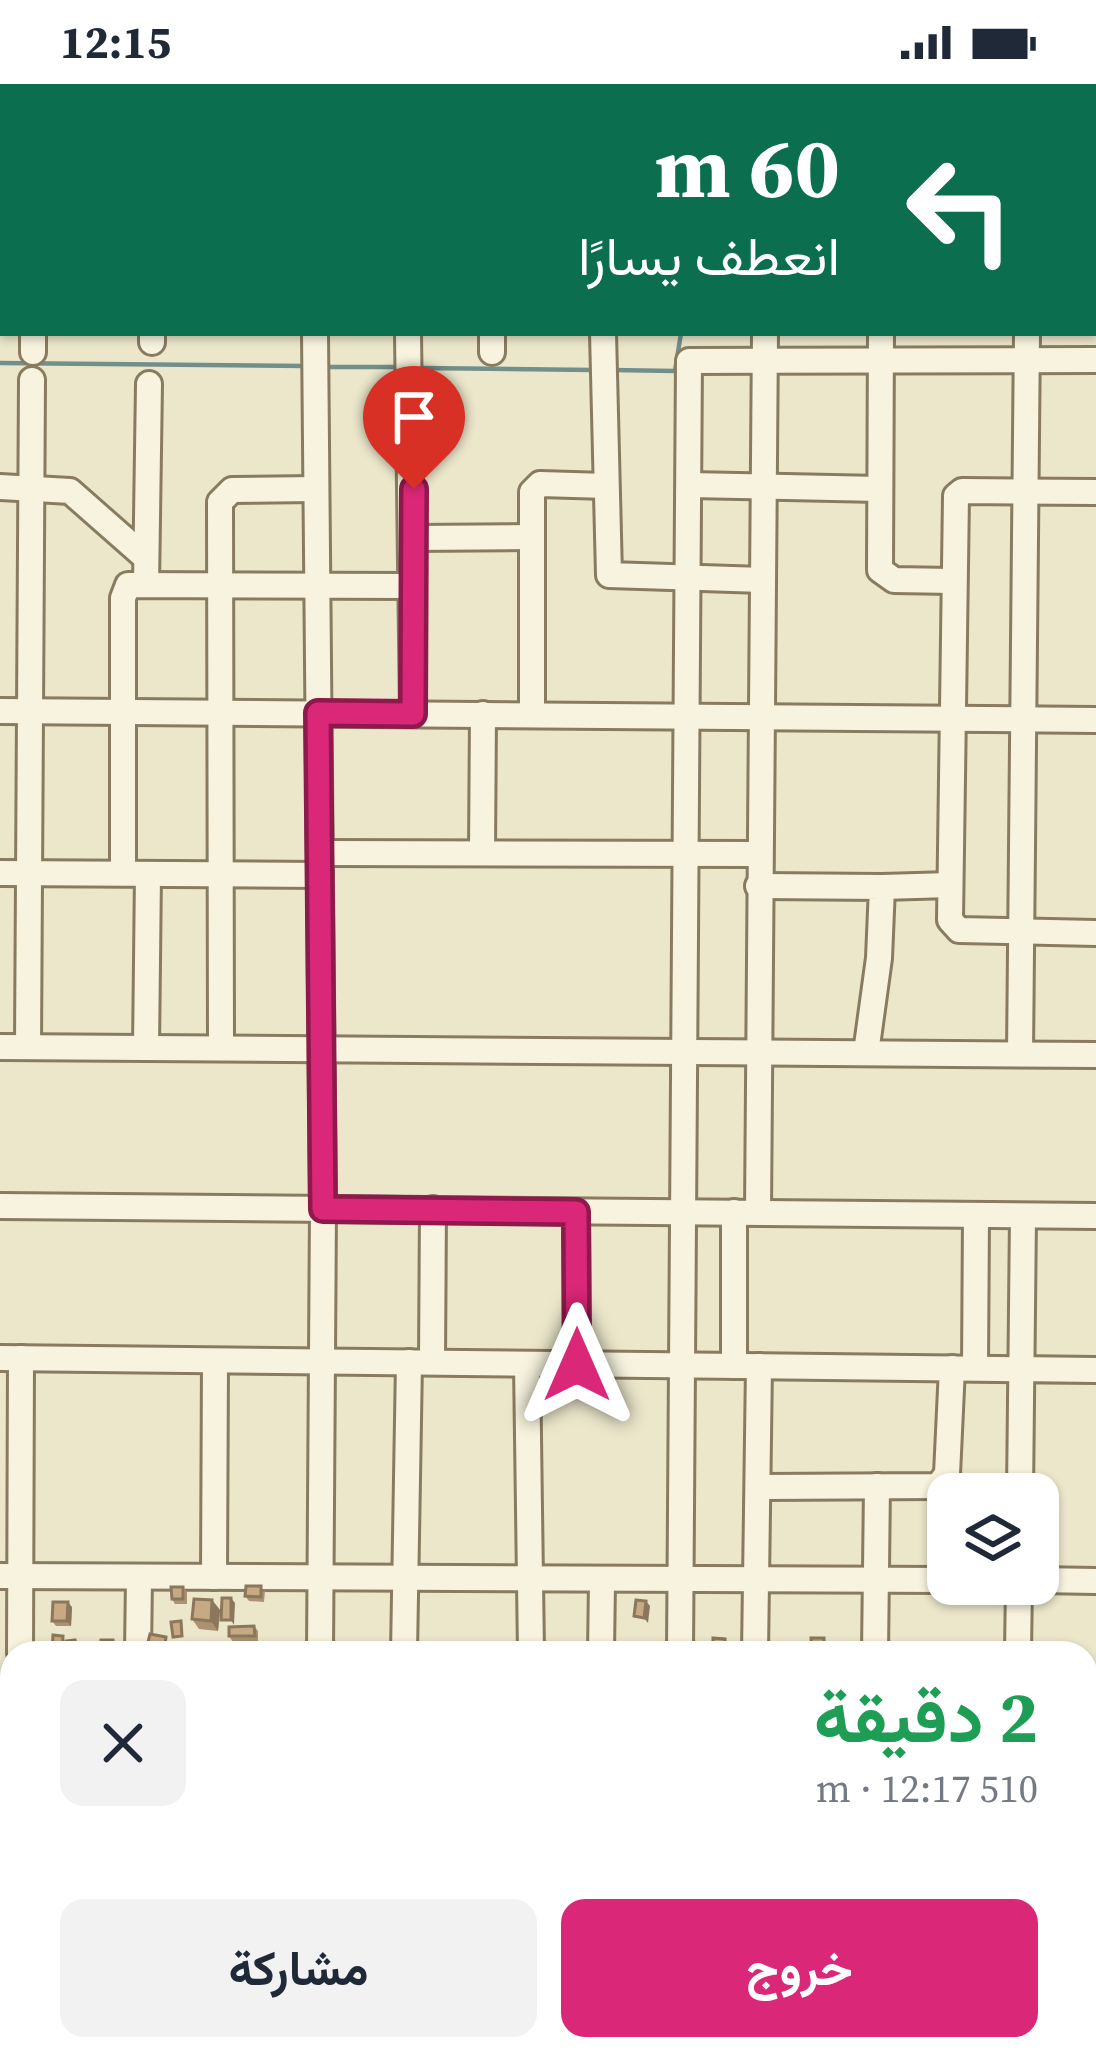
<!DOCTYPE html>
<html lang="ar">
<head>
<meta charset="utf-8">
<style>
  :root { --surface:#fff; --page:#f2f2f3; --text:#1f2937; --muted:#747a83; --accent:#db2777 }
  body { margin:0; font-family:"Source Serif 4",Vazirmatn,serif; background:var(--page); color:var(--text); direction:rtl; height:100vh; display:flex; flex-direction:column; font-size:45px; white-space:nowrap }
  * { box-sizing:border-box; margin:0 }
  p { font-size:39px; color:var(--muted) }
  .icon { flex:none; width:66px; height:66px; fill:none; stroke:currentColor; stroke-width:2; stroke-linecap:round; stroke-linejoin:round }
  .map { position:relative; flex:1; overflow:hidden; direction:ltr }
  .drawer { position:absolute; left:0px; top:1557px; width:1098px; height:420px; display:flex; flex-direction:column; background:var(--surface); border-radius:36px 36px 0 0; box-shadow:0 3px 9px #0004; direction:rtl }
  .drawer>* { flex:none }
  .hud { position:absolute; left:0px; top:0px; width:1098px; height:252px; box-shadow:0 3px 9px #0004; direction:rtl; background:#0b6e4f; color:#fff; overflow:hidden }
  .buttons { position:absolute; left:927px; top:1389px; display:grid; gap:24px }
  .buttons a { display:grid; place-items:center; width:132px; height:132px; border-radius:24px; background:var(--surface); box-shadow:0 3px 9px #0004; font-size:60px }
  .pin { position:absolute; display:grid; place-items:center; width:102px; height:102px; color:#fff; margin:-123px -51px; border-radius:50% 50% 50% 0; rotate:-45deg; box-shadow:0 0 12px #0007 }
  .pin .icon { rotate:45deg }
  .me { position:absolute; width:132px; margin:-66px; rotate:0deg; stroke-linejoin:round; filter:drop-shadow(0 0 9px #0008) }
  .turn { display:flex; align-items:center; gap:42px; height:252px; padding:0 60px; font-size:54px }
  .turn .icon { width:156px; height:156px; stroke-width:2.5 }
  .turn b { display:block; font-size:84px; line-height:102px }
  .round { display:grid; place-items:center; flex:none; width:126px; height:126px; border-radius:24px; background:var(--page) }
  .overview { display:flex; align-items:center; justify-content:space-between; height:204px; padding:0 60px }
  h1 { font-size:72px; font-weight:700; line-height:90px; color:#1e9e55 }
  .primary-button { display:flex; gap:24px; margin-top:auto; padding:24px 60px }
  .primary-button a { flex:1; height:138px; border-radius:24px; background:var(--accent); color:#fff; font-size:48px; font-weight:700; line-height:138px; text-align:center }
  .primary-button a+a { background:var(--page); color:var(--text) }
  .status { display:flex; justify-content:space-between; align-items:center; height:84px; padding:0 60px; background:var(--surface); direction:ltr }
  .status svg { height:33px; fill:currentColor }
  .map>svg:first-child { display:block }
</style>
</head>
<body>
<div class="status"><b>12:15</b><svg viewBox="0 0 49 12"><path d="M0 12V9h3v3zM5 12V6h3v6zM10 12V3h3v9zM15 12V0h3v12zM26 1h20v11H26zM47 4h2v5h-2z"/></svg></div>
<div class="map">
<svg width="1096" height="1977" viewBox="0 0 1096 1977">
  <rect width="100%" height="100%" fill="#ece7cb"/>
  <g fill="none" stroke-linecap="round" stroke-linejoin="round">
    <!-- stream -->
    <g stroke="#728f8c" stroke-width="4.5">
      <polyline points="690,0 690,3"/>
      <polyline points="0,279 306,282"/>
      <polyline points="324,283 402,283"/>
      <polyline points="420,284 594,286"/>
      <polyline points="612,286 675,287 681,249"/>
    </g>
    <defs>
      <g id="minor">
        <polyline points="30,0 30,3"/>
        <polyline points="313,0 313,3"/>
        <polyline points="412,0 412,3"/>
        <polyline points="767,3 767,0"/>
        <polyline points="982,3 982,0"/>
        <polyline points="1029,3 1030,0"/>
        <polyline points="0,52 3,52"/>
        <polyline points="1095,65 1096,65"/>
        <polyline points="33,249 33,268"/>
        <polyline points="152,249 152,258"/>
        <polyline points="315,249 323,1125 320,1569"/>
        <polyline points="408,249 413,630"/>
        <polyline points="603,249 609,491 763,496"/>
        <polyline points="881,249 880,486 894,496 953,497"/>
        <polyline points="492,268 492,249"/>
        <polyline points="689,401 880,405"/>
        <polyline points="0,403 70,407 145,473"/>
        <polyline points="1096,408 962,407 956,412 950,836 959,846 1096,849"/>
        <polyline points="414,454 531,453"/>
        <polyline points="146,501 149,300"/>
        <polyline points="0,627 1096,636"/>
        <polyline points="532,631 532,408 540,400 606,402"/>
        <polyline points="320,769 759,770"/>
        <polyline points="482,769 483,630"/>
        <polyline points="0,789 320,791"/>
        <polyline points="123,789 123,514 128,501 413,502"/>
        <polyline points="758,802 882,803 879,874 866,969"/>
        <polyline points="882,803 950,801"/>
        <polyline points="0,963 1096,971"/>
        <polyline points="28,963 32,296"/>
        <polyline points="146,964 148,790"/>
        <polyline points="221,964 220,418 232,406 316,405"/>
        <polyline points="1020,970 1027,249"/>
        <polyline points="0,1122 1096,1132"/>
        <polyline points="576,1128 577,1281"/>
        <polyline points="758,1128 765,249"/>
        <polyline points="0,1274 1096,1286"/>
        <polyline points="432,1278 433,1125"/>
        <polyline points="527,1280 531,1569"/>
        <polyline points="734,1282 734,1128"/>
        <polyline points="975,1284 976,1131"/>
        <polyline points="758,1403 938,1402 947,1390 952,1284"/>
        <polyline points="1020,1410 1023,1132"/>
        <polyline points="0,1492 948,1496"/>
        <polyline points="214,1493 215,1277"/>
        <polyline points="1038,1496 1096,1497"/>
        <polyline points="20,1569 21,1274"/>
        <polyline points="138,1569 139,1494"/>
        <polyline points="404,1569 409,1278"/>
        <polyline points="601,1569 602,1497"/>
        <polyline points="680,1569 689,277 1096,276"/>
        <polyline points="755,1569 759,1282"/>
        <polyline points="875,1569 877,1402"/>
        <polyline points="1018,1569 1019,1500"/>
        <polyline points="0,1617 12,1617"/>
        <polyline points="1086,1625 1096,1625"/>
        <polyline points="0,1743 12,1743"/>
        <polyline points="1086,1749 1096,1749"/>
        <polyline points="0,1967 1051,1977"/>
      </g>
    </defs>
    <!-- minor casing -->
    <use href="#minor" stroke="#887b60" stroke-width="30"/>
    <!-- minor -->
    <use href="#minor" stroke="#f7f3de" stroke-width="24"/>
  </g>
  <!-- wall -->
  <g fill="#ab9272">
    <polygon points="183,1503 187,1508 187,1520 175,1520 172,1515"/>
    <polygon points="265,1507 264,1518 249,1517 245,1512"/>
    <polygon points="212,1516 220,1526 218,1547 199,1545 192,1535"/>
    <polygon points="72,1523 71,1542 56,1542 52,1537"/>
    <polygon points="254,1542 258,1547 258,1557 233,1558 229,1552"/>
    <polygon points="148,1558 169,1558 168,1566 152,1563"/>
  </g>
  <!-- shaded-wall -->
  <g fill="#8b775c">
    <polygon points="231,1514 235,1519 234,1541 231,1536"/>
    <polygon points="212,1516 220,1526 218,1547 211,1537"/>
    <polygon points="646,1517 650,1522 648,1539 644,1534"/>
    <polygon points="68,1518 72,1523 71,1542 67,1537"/>
  </g>
  <!-- building -->
  <g fill="#c7aa84" stroke="#8b775c" stroke-width="3">
    <polygon points="246,1502 261,1502 261,1513 245,1512"/>
    <polygon points="171,1503 183,1503 183,1515 172,1515"/>
    <polygon points="222,1514 231,1514 231,1536 221,1536"/>
    <polygon points="194,1515 212,1516 211,1537 192,1535"/>
    <polygon points="636,1516 646,1517 644,1534 634,1532"/>
    <polygon points="53,1518 68,1518 67,1537 52,1537"/>
    <polygon points="181,1537 182,1552 173,1553 171,1538"/>
    <polygon points="254,1542 255,1552 229,1552 229,1543"/>
    <polygon points="150,1550 166,1553 165,1561 148,1558"/>
    <polygon points="53,1551 63,1552 62,1569 52,1569"/>
    <polygon points="713,1554 725,1555 725,1566 713,1566"/>
    <polygon points="811,1554 824,1554 824,1569 812,1569"/>
    <polygon points="75,1556 76,1569 67,1569 66,1557"/>
    <polygon points="101,1556 113,1556 113,1569 88,1569 88,1565 101,1566"/>
  </g>
  <g fill="none" stroke-linecap="round" stroke-linejoin="round">
    <defs>
      <polyline id="route" points="414,405 413,630 318,629 323,1125 576,1128 577,1281"/>
    </defs>
    <!-- route casing -->
    <use href="#route" stroke="#8e194d" stroke-width="30"/>
    <!-- route -->
    <use href="#route" stroke="#db2777" stroke-width="21"/>
  </g>
</svg>
<div class="buttons">
<a><svg class="icon" aria-label="layers" viewBox="0 0 24 24"><path d="M12 4l9 5-9 5-9-5zM3 14l9 5 9-5"/></svg></a>
</div>
<div class="pin" style="left:414px;top:405px;background:#d93025"><svg class="icon" aria-label="arrive" viewBox="0 0 24 24"><path d="M6 21V4h12l-3 4 3 4H6"/></svg></div>
<svg class="me" style="left:577px;top:1281px" viewBox="-20 -20 40 40"><path d="M0-17L14 15 0 8-14 15z" fill="#db2777" stroke="#fff" stroke-width="4"/></svg>
<div class="hud">
<div class="turn"><svg class="icon" aria-label="left" viewBox="0 0 24 24"><path d="M17 20v-9H6M10 6l-5 5 5 5"/></svg><div><b>60 m</b>انعطف يسارًا</div></div>
</div>
<section class="drawer">
<div class="overview"><div><h1>2 دقيقة</h1><p>510 m · 12:17</p></div><a class="round"><svg class="icon" aria-label="close" viewBox="0 0 24 24"><path d="M6 6l12 12M18 6L6 18"/></svg></a></div>
<div class="primary-button"><a>خروج</a><a>مشاركة</a></div>
</section>
</div>
</body>
</html>
